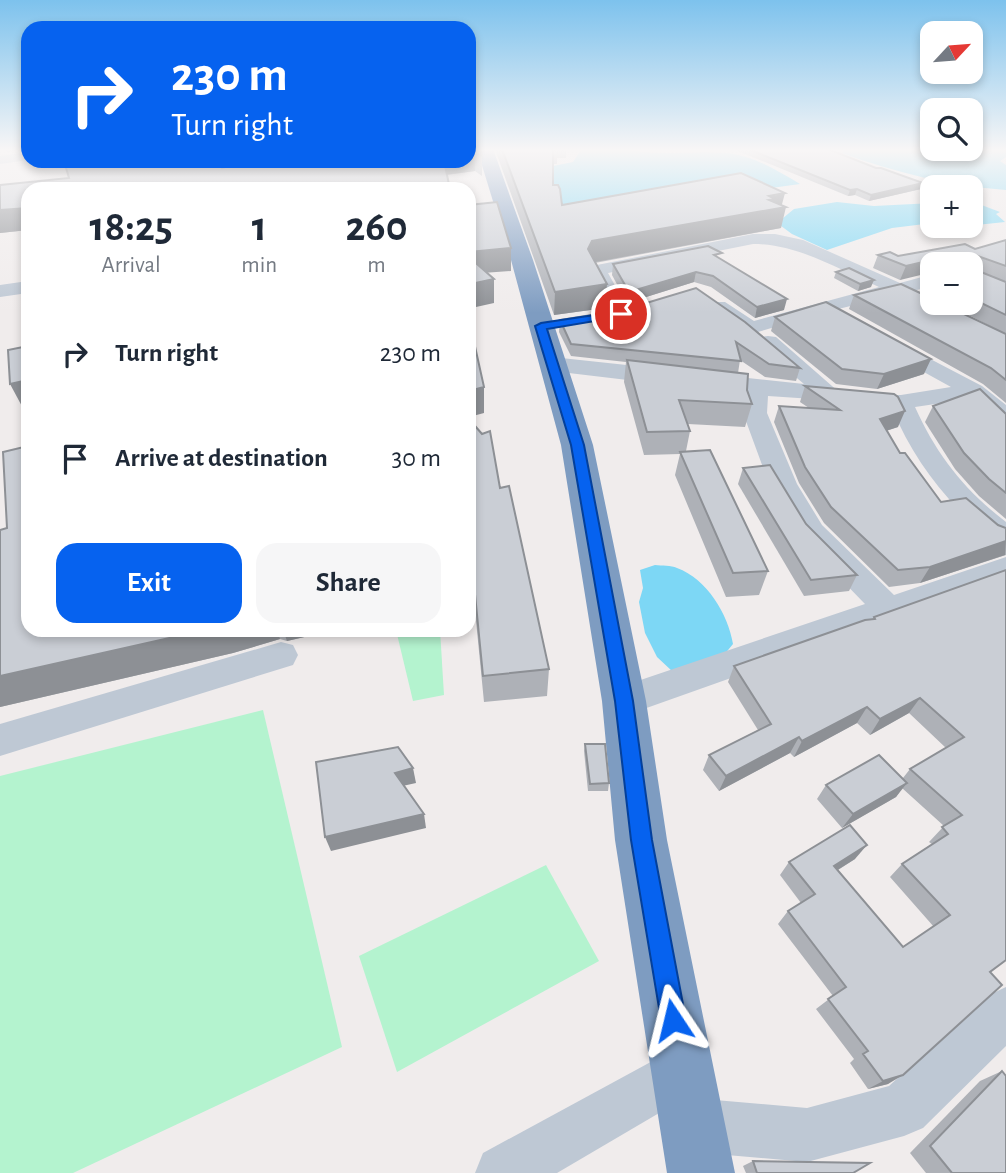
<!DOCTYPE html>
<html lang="en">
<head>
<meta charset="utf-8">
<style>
  :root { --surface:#fff; --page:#f6f6f7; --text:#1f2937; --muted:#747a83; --accent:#0662ef }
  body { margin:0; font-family:"Alegreya Sans",sans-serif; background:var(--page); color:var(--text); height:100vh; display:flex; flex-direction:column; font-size:26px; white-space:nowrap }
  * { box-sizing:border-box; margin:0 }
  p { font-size:23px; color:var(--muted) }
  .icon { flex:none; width:38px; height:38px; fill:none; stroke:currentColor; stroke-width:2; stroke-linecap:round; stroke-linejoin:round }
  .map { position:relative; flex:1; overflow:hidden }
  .drawer { position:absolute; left:21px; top:182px; width:455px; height:455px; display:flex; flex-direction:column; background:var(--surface); border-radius:21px; box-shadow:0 4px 10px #0003 }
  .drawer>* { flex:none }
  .guide { position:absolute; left:21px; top:21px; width:455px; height:147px; border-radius:21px; box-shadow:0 4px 10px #0003; background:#0662ef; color:#fff; overflow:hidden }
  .needle { width:46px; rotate:64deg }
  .controls { position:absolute; left:920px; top:21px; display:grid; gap:14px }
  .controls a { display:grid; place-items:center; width:63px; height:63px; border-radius:14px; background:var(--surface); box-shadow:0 4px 10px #0003; font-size:35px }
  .pin { position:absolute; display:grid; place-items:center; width:60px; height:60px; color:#fff; margin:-30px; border:4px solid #fff; border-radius:50%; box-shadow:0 2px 7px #0007 }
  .me { position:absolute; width:77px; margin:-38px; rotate:350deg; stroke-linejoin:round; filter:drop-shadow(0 0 5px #0008) }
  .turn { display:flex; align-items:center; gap:24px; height:147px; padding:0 35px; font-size:32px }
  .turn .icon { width:91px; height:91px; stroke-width:2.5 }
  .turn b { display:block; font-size:49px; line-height:60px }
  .eta { display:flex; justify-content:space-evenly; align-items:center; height:119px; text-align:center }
  .eta b { font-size:42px; font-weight:700; line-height:49px }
  .button { display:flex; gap:14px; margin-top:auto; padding:14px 35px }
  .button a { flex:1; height:80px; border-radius:21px; background:var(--accent); color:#fff; font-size:28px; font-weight:700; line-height:80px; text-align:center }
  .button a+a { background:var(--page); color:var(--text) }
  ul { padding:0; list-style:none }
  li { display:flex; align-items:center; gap:21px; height:105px; padding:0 35px }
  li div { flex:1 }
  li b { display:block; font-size:26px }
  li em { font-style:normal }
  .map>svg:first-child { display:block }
</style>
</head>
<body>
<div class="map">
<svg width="1006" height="1173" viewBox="0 0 1006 1173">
  <rect width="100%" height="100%" fill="#f0ecec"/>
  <!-- green -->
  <g fill="#b4f3cf">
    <polygon points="396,630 440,630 444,695 413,701"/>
    <polygon points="263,710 342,1047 73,1173 0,1173 0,776"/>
    <polygon points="546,865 599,961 397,1072 359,956"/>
  </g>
  <!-- water -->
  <g fill="#7dd7f5">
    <path d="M626,149C658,157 692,150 725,153C753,155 776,170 800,184L563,217L543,168L573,162L581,150Z"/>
    <path d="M846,149H1006V157L1000,161L1006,165V190C950,186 894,172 842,153Z"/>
    <polygon points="971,201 1000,212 996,214 1005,222 967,226 971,226"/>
    <polygon points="837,202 874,206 933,203 933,223 892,228 827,250 792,234 777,223 794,209"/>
    <path d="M655,565C662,566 671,565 677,568C707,579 728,614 733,644L719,661L672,671L657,657L645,633L639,602L643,588L640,570Z"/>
  </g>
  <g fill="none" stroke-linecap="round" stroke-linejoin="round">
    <!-- street -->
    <g fill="#bec8d4" fill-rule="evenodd">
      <polygon points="28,152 28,160 0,164 0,156"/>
      <path d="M753,234H775L803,240L900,283L933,274V286L830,311L751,334L744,332L711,310L708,306L711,302H725L754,321L879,287C838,269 798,244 753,244L608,273L631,314L628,318H614L611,314L588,270L597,265Z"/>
      <polygon points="28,281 28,293 0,297 0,285"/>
      <polygon points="768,336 776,337 840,393 836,398 828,400 768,396 767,413 797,484 822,525 894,595 1006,557 1006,580 624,716 611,712 606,701 611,690 865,604 802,539 769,484 743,413 745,394 552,371 544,369 541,364 544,359 552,357 804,384 760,347 757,342 760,337"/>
      <path d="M892,339L982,386L1006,405V424L997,422L969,399L915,407C936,454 965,491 1006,522V547L996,544C950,506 915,464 892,408L873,405L869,400L873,395H901L951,387L884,350L881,345L884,340Z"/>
      <polygon points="281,642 293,645 298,655 293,665 0,756 0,724"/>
      <polygon points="1006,987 1006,1046 923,1128 904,1136 807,1162 692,1152 673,1144 665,1125 673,1106 692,1098 807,1108 889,1086 989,995"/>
      <polygon points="682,1045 700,1053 708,1071 700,1089 557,1173 475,1173 483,1153"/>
    </g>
    <!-- highway -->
    <polygon fill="#7e9cc1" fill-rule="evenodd" points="477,149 493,149 533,260 593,445 646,701 667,840 735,1173 667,1173 615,840 602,701 561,445 511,260"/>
  </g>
  <!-- wall -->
  <g fill="#aeb1b7">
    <polygon points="469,149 482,156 482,176 475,171 447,175 28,189 28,230 0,233 0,185"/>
    <polygon points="495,149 566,149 566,158 557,158 557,164 553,164 553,185 562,205 782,205 781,228 595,263 605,308 554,315"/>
    <polygon points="733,149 828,149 876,168 923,183 921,189 869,201 855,195 848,196"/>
    <polygon points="1006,240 1006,334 945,303 971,303 971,264 933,264 900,280 873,268 878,255 898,256 975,249"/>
    <polygon points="720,258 784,310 755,318 711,287 694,282 627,303 612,275 613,264"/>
    <polygon points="836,272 871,287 858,291 834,278"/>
    <polygon points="933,276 933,296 923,291 929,277"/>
    <polygon points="696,288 800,368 796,381 765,377 740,360 738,373 747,390 752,404 745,427 688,424 690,431 686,451 768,571 759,595 726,597 675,475 680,454 644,455 624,382 626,362 571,356 559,332 560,320 623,310"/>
    <polygon points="854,295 1006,334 1006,403 983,384 849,309"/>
    <polygon points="775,317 924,374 877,389 836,384 771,331"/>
    <polygon points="805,386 898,427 886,431 900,453 941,502 1006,528 1006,555 920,583 889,587 824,523 799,483 774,422 779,406 809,408 800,402"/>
    <polygon points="933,406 1006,414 1006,519 979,496 955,469 925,422"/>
    <polygon points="469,419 500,488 549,669 547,696 484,702 470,560 469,560"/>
    <polygon points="743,468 857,575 849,591 804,596 738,484"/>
    <polygon points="7,528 28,630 312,630 313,635 287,641 280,639 233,653 0,707"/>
    <polygon points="1006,570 990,972 888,1084 868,1089 850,1063 854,1059 816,1009 833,996 778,924 788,911 801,903 780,875 789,862 855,859 838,870 903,947 934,927 890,877 902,864 932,844 929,842 944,826 902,788 896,797 842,828 817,799 826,785 903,778 910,769 946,748 909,713 870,735 857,723 794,757 790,753 719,791 703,770 709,755 758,730 728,682 734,666 872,619 874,617"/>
    <polygon points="585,744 609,783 608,791 588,791 584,751"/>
    <polygon points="1002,1071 1006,1173 926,1173 910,1153 980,1081"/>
    <polygon points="753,1161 853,1173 746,1173 743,1166"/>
  </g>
  <!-- shaded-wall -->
  <g fill="#8d9095">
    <polygon points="6,149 28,149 28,150 7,152"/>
    <polygon points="469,152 474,152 475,171 444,175 443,161 469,161"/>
    <polygon points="923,183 921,189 869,201 871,195"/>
    <polygon points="857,189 855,195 848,196 850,190"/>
    <polygon points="785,193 781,208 786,207 781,228 590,263 588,249 592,241"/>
    <polygon points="28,208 28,230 0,233 0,210"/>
    <polygon points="511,248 511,271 469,274 469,252"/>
    <polygon points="940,258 938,264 933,264 933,272 900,280 906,266"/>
    <polygon points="696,272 694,282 627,303 629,292"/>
    <polygon points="494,279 494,303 476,307 473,358 472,333 475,283"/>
    <polygon points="874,280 871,287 858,291 860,284"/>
    <polygon points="607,284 605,308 554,315 555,292"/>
    <polygon points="787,299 784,310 755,318 757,307"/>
    <polygon points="931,359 924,374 877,389 884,374"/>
    <polygon points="28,380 28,409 24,410 10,384"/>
    <polygon points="484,387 484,413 469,417 469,391"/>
    <polygon points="905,411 898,427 873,435 880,419"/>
    <polygon points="469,533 470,560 469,560"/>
    <polygon points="1006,541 1005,555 920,583 930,567"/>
    <polygon points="205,630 277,630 280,639 233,653 0,707 0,676"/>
    <polygon points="283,630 312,630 313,635 287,641"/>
    <polygon points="920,698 909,713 870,735 880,719"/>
    <polygon points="867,707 857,723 794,757 802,741"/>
    <polygon points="799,737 790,753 719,791 726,776"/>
    <polygon points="413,768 416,783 398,787 395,773"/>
    <polygon points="907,783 896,797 842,828 853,814"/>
    <polygon points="424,814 426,828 331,851 325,837"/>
    <polygon points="867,845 855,859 823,879 834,866"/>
    <polygon points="903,1075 888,1084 868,1089 883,1081"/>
  </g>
  <!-- building -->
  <g fill="#caced5" stroke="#8d9095" stroke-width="2">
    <polygon points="469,149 480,149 482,156 474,152 469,152"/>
    <polygon points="502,149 553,149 553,185 558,185 560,189 562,205 741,173 785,193 769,196 775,199 769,200 786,207 592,241 588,249 607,284 555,292"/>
    <polygon points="748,149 828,149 876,168 881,168 923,183 871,195 857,189 850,190"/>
    <polygon points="64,161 216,161 222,168 245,161 444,161 450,189 28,189 28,208 0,210 0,185 69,178"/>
    <polygon points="497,202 511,248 469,252 469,205"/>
    <polygon points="1006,240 1006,266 975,255 976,270 1006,282 1006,315 971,298 971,264 941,264 940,258 906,266 878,255 890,252 898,256 965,244 975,249"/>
    <polygon points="708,246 722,253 714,255 787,299 757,307 713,276 696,272 629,292 613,264"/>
    <polygon points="469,257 494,279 475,283 472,333 484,387 469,391"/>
    <polygon points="849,268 874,280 860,284 836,272"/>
    <polygon points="901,284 933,299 933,303 941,303 1006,334 1006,380 991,368 854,295"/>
    <polygon points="696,288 745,322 800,368 769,364 736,342 741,361 571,344 560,320 623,310"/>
    <polygon points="826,302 931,359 884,374 842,369 775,317"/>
    <polygon points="28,346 28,380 10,384 8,350"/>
    <polygon points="627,360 748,374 747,390 752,404 679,400 690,431 647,432"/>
    <polygon points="805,386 894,394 898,397 905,411 880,419 900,453 905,453 941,502 966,498 998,525 1006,528 1006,541 930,567 898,570 831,507 805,467 779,406 840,410"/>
    <polygon points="980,389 1006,414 1006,493 989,479 964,453 933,406"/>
    <polygon points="469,419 482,434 490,431 500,488 509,486 549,669 483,676 469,533"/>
    <polygon points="28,446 28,496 27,496 28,507 28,630 205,630 0,676 0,530 7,528 3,452"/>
    <polygon points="710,450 768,571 733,573 680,452"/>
    <polygon points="770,465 806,524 857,575 811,580 743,468"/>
    <polygon points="1006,570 1006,960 990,972 1002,985 903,1075 883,1081 863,1054 868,1051 828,999 846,987 788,911 815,894 789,862 850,825 867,845 834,866 903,947 950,915 902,864 948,834 942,827 962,815 910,769 964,737 920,698 880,719 867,707 802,741 799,737 726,776 709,755 771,724 734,666 865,620 875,619 874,617"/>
    <polygon points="585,744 605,744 609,783 590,784"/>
    <polygon points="398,747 413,768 395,773 424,814 325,837 316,762"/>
    <polygon points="879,755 907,783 853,814 826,785"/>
    <polygon points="1002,1071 1006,1076 1006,1173 952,1173 930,1146"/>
    <polygon points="753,1161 870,1163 853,1173 757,1173"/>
  </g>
  <!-- sky -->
  <linearGradient id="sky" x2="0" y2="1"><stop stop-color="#7dc2ed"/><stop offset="0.48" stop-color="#f8f6f6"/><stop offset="1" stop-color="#f8f6f6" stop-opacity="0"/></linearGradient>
  <rect width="1006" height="313" fill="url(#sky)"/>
  <!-- route -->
  <polygon fill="#0662ef" stroke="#04409b" stroke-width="2" points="621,311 625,312 625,316 547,329 584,445 633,701 652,840 686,1020 682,1029 673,1032 664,1029 661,1020 631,840 615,701 571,445 535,326 541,323"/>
</svg>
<div class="controls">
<a><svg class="needle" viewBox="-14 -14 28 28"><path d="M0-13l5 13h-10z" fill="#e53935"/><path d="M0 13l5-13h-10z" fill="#747a83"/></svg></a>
<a><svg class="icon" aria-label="search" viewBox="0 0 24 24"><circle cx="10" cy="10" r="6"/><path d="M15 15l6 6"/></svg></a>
<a>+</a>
<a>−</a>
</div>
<div class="pin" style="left:621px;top:314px;background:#d93025"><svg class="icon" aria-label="arrive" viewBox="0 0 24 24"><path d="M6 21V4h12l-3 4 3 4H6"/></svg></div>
<svg class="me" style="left:673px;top:1020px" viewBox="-20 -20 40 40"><path d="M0-17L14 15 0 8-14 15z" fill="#0662ef" stroke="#fff" stroke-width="4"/></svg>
<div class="guide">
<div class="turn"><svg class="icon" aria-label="right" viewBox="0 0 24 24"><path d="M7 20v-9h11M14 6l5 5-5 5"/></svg><div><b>230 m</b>Turn right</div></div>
</div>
<section class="drawer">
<div class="eta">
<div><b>18:25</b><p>Arrival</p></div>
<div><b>1</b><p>min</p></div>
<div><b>260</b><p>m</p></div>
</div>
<ul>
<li><svg class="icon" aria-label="right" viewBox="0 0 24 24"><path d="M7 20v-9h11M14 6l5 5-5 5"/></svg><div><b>Turn right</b></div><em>230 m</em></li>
<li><svg class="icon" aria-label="arrive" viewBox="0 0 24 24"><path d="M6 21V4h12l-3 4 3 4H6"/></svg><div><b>Arrive at destination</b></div><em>30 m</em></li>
</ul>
<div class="button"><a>Exit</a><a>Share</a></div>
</section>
</div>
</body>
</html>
